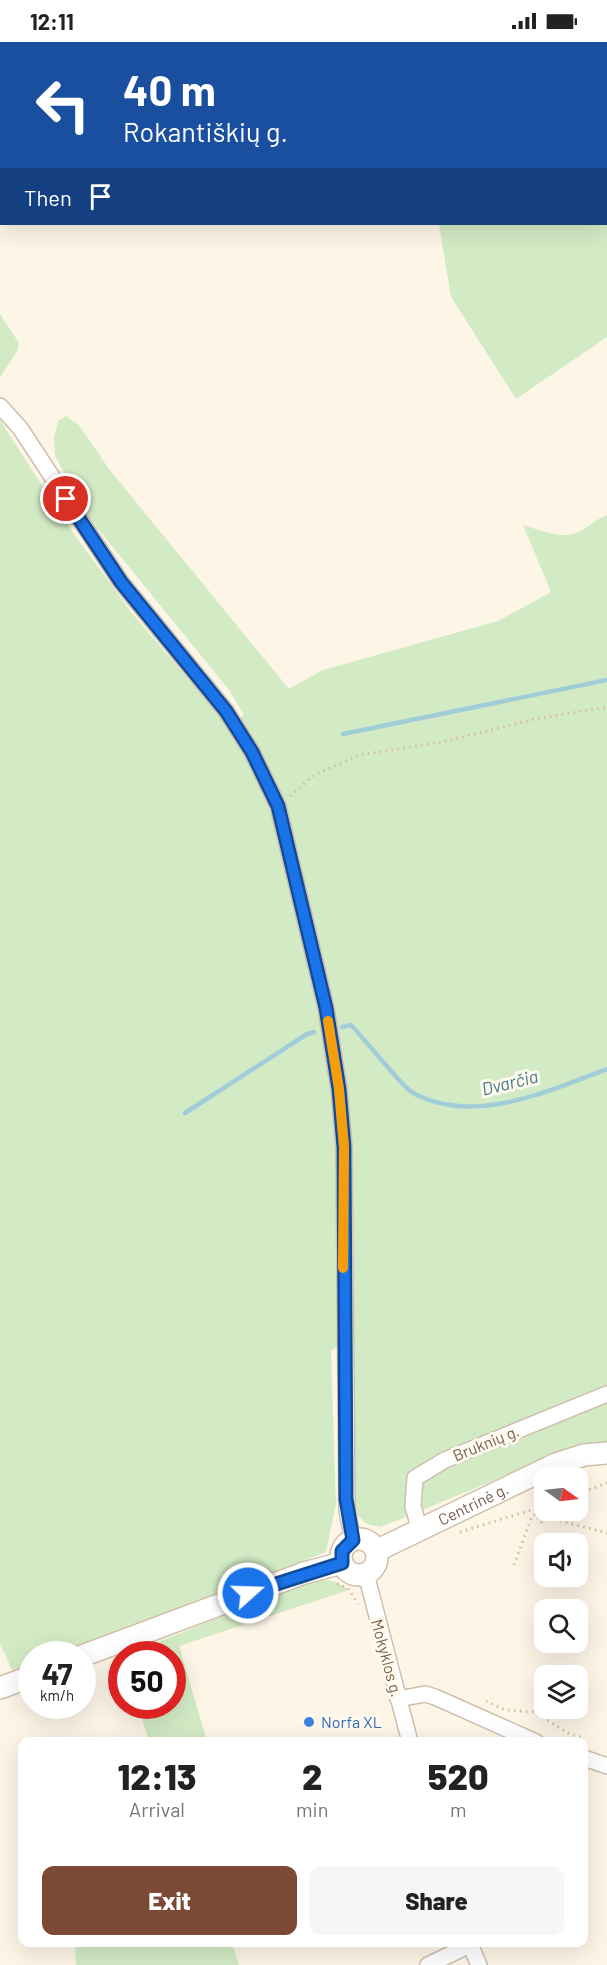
<!DOCTYPE html>
<html lang="en">
<head>
<meta charset="utf-8">
<style>
  :root { --surface:#fff; --page:#f6f6f6; --text:#222; --muted:#767676; --accent:#7b4934 }
  body { margin:0; font-family:Barlow,sans-serif; background:var(--page); color:var(--text); height:100vh; display:flex; flex-direction:column; font-size:22px; white-space:nowrap }
  * { box-sizing:border-box; margin:0 }
  p { font-size:20px; color:var(--muted) }
  .icon { flex:none; width:33px; height:33px; fill:none; stroke:currentColor; stroke-width:2; stroke-linecap:round; stroke-linejoin:round }
  .map { position:relative; flex:1; overflow:hidden }
  .panel { position:absolute; left:18px; top:1695px; width:570px; height:210px; display:flex; flex-direction:column; background:var(--surface); border-radius:12px; box-shadow:0 6px 24px #0002 }
  .panel>* { flex:none }
  .hud { position:absolute; left:0px; top:0px; width:608px; height:183px; box-shadow:0 6px 24px #0002; background:#1a4fa0; color:#fff; overflow:hidden }
  .needle { width:39px; rotate:104deg }
  .fabs { position:absolute; left:534px; top:1425px; display:grid; gap:12px }
  .fabs a { display:grid; place-items:center; width:54px; height:54px; border-radius:12px; background:var(--surface); box-shadow:0 6px 24px #0002; font-size:30px }
  .speed { position:absolute; left:18px; top:1599px; display:flex; gap:12px; font-size:30px; font-weight:700; text-align:center }
  .speed>* { display:grid; place-content:center; width:78px; height:78px; border-radius:50%; background:var(--surface); box-shadow:0 6px 24px #0002; line-height:1 }
  .speed small { font-size:15px; font-weight:400 }
  .speed .limit { border:9px solid #d22; background:#fff; color:#111 }
  .pin { position:absolute; display:grid; place-items:center; width:51px; height:51px; color:#fff; margin:-26px; border:3px solid #fff; border-radius:50%; box-shadow:0 2px 6px #0007 }
  .me { position:absolute; width:66px; margin:-33px; rotate:70deg; stroke-linejoin:round; filter:drop-shadow(0 0 4px #0008) }
  .turn { display:flex; align-items:center; gap:21px; height:126px; padding:0 24px; font-size:27px }
  .turn .icon { width:78px; height:78px; stroke-width:2.5 }
  .turn b { display:block; font-size:42px; line-height:51px }
  .then { display:flex; align-items:center; height:57px; padding:0 24px; background:#0003; gap:12px; font-size:22px }
  .eta { display:flex; justify-content:space-evenly; align-items:center; height:102px; text-align:center }
  .eta b { font-size:36px; font-weight:800; line-height:42px }
  .button { display:flex; gap:12px; margin-top:auto; padding:12px 24px }
  .button a { flex:1; height:69px; border-radius:12px; background:var(--accent); color:#fff; font-size:24px; font-weight:800; line-height:69px; text-align:center }
  .button a+a { background:var(--page); color:var(--text) }
  .status { display:flex; justify-content:space-between; align-items:center; height:42px; padding:0 30px; background:var(--surface); direction:ltr }
  .status svg { height:16px; fill:currentColor }
  .map>svg:first-child { display:block }
</style>
</head>
<body>
<div class="status"><b>12:11</b><svg viewBox="0 0 49 12"><path d="M0 12V9h3v3zM5 12V6h3v6zM10 12V3h3v9zM15 12V0h3v12zM26 1h20v11H26zM47 4h2v5h-2z"/></svg></div>
<div class="map">
<svg width="607" height="1923" viewBox="0 0 607 1923">
  <rect width="100%" height="100%" fill="#fdf6e7"/>
  <!-- green -->
  <g fill="#d2ebc5">
    <polygon points="179,0 607,0 607,295 516,357 451,255 439,182 606,182 606,2"/>
    <polygon points="0,272 19,301 18,308 0,335"/>
    <path d="M66,374L79,383L109,427L289,647L323,628L498,579L551,550L523,483C540,488 561,498 579,490C589,485 596,477 607,473V1401L527,1425L381,1485L367,1482L357,1473L352,1441L349,1296L331,1309L336,1462L326,1510L69,1612H32L31,1628L15,1634L0,1602V378L64,478L131,570L227,683L244,673L229,648L90,477L55,414L54,395L58,379Z"/>
    <polygon points="319,1536 337,1540 349,1548 179,1604 207,1699 149,1699 138,1664 172,1664 172,1612 128,1612"/>
    <polygon points="75,1901 232,1901 239,1923 76,1923"/>
  </g>
  <g fill="none" stroke-linecap="round" stroke-linejoin="round">
    <!-- stream -->
    <g stroke="#a1cdd9" stroke-width="4.5">
      <polyline points="343,692 607,638"/>
      <path d="M342,985L351,983C364,996 402,1045 413,1051C474,1084 548,1049 607,1027"/>
      <polyline points="185,1071 307,992 314,990"/>
    </g>
    <defs>
      <g id="minor">
        <polyline points="0,364 20,386 121,540 226,669 252,710 278,764 326,966 339,1047 344,1105 347,1469 353,1498"/>
        <polyline points="419,1486 413,1464 415,1436 445,1418 607,1352"/>
        <polyline points="366,1532 410,1700"/>
        <polyline points="398,1657 425,1652 435,1655 536,1700"/>
        <polyline points="584,1716 607,1724"/>
        <polyline points="469,1900 479,1923"/>
        <polyline points="428,1923 470,1903"/>
      </g>
      <g id="secondary">
        <circle cx="359" cy="1515" r="18"/>
        <path id="s1" d="M376,1509L556,1422L584,1413L607,1411"/>
        <polyline points="82,1614 304,1531 342,1521"/>
        <polyline points="0,1646 32,1634"/>
      </g>
    </defs>
    <!-- minor casing -->
    <use href="#minor" stroke="#cfbead" stroke-width="18"/>
    <!-- secondary casing -->
    <use href="#secondary" stroke="#d2bfaa" stroke-width="24"/>
    <!-- path -->
    <g stroke="#d8baa1" stroke-width="3" stroke-dasharray="1.5 4.5" stroke-linecap="butt">
      <polyline points="290,754 314,733 360,713 442,700 535,677 607,665"/>
      <polyline points="578,1452 607,1441"/>
      <polyline points="535,1467 536,1472 607,1491"/>
      <polyline points="460,1490 544,1464"/>
      <polyline points="514,1523 532,1474 536,1472 542,1481"/>
      <polyline points="337,1542 348,1546 358,1562"/>
      <polyline points="486,1659 505,1668 535,1670 569,1692 584,1696"/>
    </g>
    <!-- minor -->
    <use href="#minor" stroke="#fff" stroke-width="15"/>
    <!-- secondary -->
    <use href="#secondary" stroke="#fff" stroke-width="21"/>
  </g>
  <g fill="none" stroke-linecap="round" stroke-linejoin="round">
    <defs>
      <polyline id="route" points="66,457 121,540 226,669 252,710 278,764 326,966 339,1047 344,1105 346,1457 353,1498 342,1509 342,1521 248,1551"/>
    </defs>
    <!-- route casing -->
    <use href="#route" stroke="#114b97" stroke-width="15"/>
    <!-- route -->
    <use href="#route" stroke="#1a73e8" stroke-width="10"/>
    <!-- slow -->
    <polyline stroke="#f59e0b" stroke-width="10" points="328,979 339,1047 344,1105 343,1226"/>
  </g>
  <!-- markers -->
  <circle fill="#3f7fe0" stroke="#fffaee" stroke-width="2" cx="309" cy="1680" r="6"/>
  <g text-anchor="middle" stroke-width="6" stroke-linejoin="round" paint-order="stroke">
    <!-- street labels -->
    <g font-size="16" fill="#785e4b" stroke="#fffaee">
      <text transform="translate(486 1401) rotate(-22)" y="6">Bruknių g.</text>
      <text dy="6" stroke="none"><textPath href="#s1" startOffset="108">Centrinė g.</textPath></text>
      <text transform="translate(387 1616) rotate(75)" y="6">Mokyklos g.</text>
    </g>
    <!-- shop labels -->
    <g font-size="16" fill="#366cbe" stroke="#fffaee" text-anchor="start">
      <text x="321" y="1686">Norfa XL</text>
    </g>
    <!-- water labels -->
    <g font-size="18" font-style="italic" fill="#437a8b" stroke="#fffaee">
      <text transform="translate(510 1041) rotate(-14)" y="6">Dvarčia</text>
    </g>
  </g>
</svg>
<div class="fabs">
<a><svg class="needle" viewBox="-14 -14 28 28"><path d="M0-13l5 13h-10z" fill="#e53935"/><path d="M0 13l5-13h-10z" fill="#767676"/></svg></a>
<a><svg class="icon" aria-label="sound" viewBox="0 0 24 24"><path d="M4 9h4l5-4v14l-5-4H4zM17 9q2 3 0 6"/></svg></a>
<a><svg class="icon" aria-label="search" viewBox="0 0 24 24"><circle cx="10" cy="10" r="6"/><path d="M15 15l6 6"/></svg></a>
<a><svg class="icon" aria-label="layers" viewBox="0 0 24 24"><path d="M12 4l9 5-9 5-9-5zM3 14l9 5 9-5"/></svg></a>
</div>
<div class="speed"><div>47<small>km/h</small></div><div class="limit">50</div></div>
<div class="pin" style="left:66px;top:457px;background:#d93025"><svg class="icon" aria-label="arrive" viewBox="0 0 24 24"><path d="M6 21V4h12l-3 4 3 4H6"/></svg></div>
<svg class="me" style="left:248px;top:1551px" viewBox="-20 -20 40 40"><circle r="17" fill="#1a73e8" stroke="#fff" stroke-width="3"/><path d="M0-11L8 9 0 5-8 9z" fill="#fff"/></svg>
<div class="hud">
<div class="turn"><svg class="icon" aria-label="left" viewBox="0 0 24 24"><path d="M17 20v-9H6M10 6l-5 5 5 5"/></svg><div><b>40 m</b>Rokantiškių g.</div></div>
<div class="then">Then<svg class="icon" aria-label="arrive" viewBox="0 0 24 24"><path d="M6 21V4h12l-3 4 3 4H6"/></svg></div>
</div>
<section class="panel">
<div class="eta">
<div><b>12:13</b><p>Arrival</p></div>
<div><b>2</b><p>min</p></div>
<div><b>520</b><p>m</p></div>
</div>
<div class="button"><a>Exit</a><a>Share</a></div>
</section>
</div>
</body>
</html>
